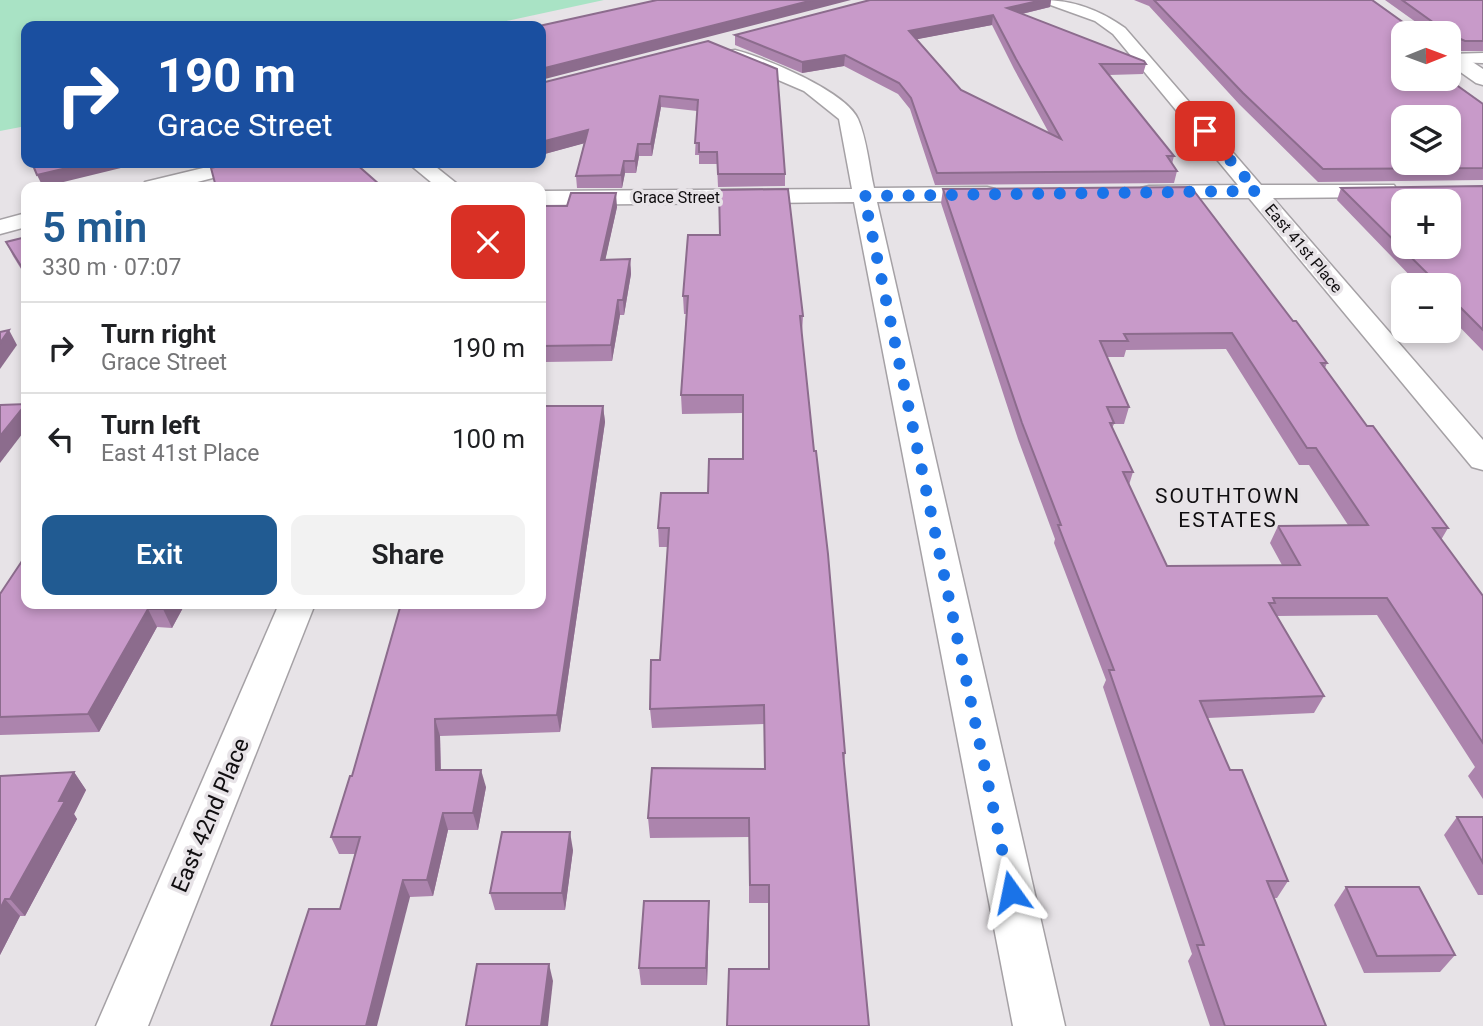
<!DOCTYPE html>
<html lang="en">
<head>
<meta charset="utf-8">
<style>
  :root { --surface:#fff; --page:#f2f2f2; --text:#202124; --muted:#757577; --line:#e0e0e0; --accent:#215b92 }
  body { margin:0; font-family:Roboto,sans-serif; background:var(--page); color:var(--text); height:100vh; display:flex; flex-direction:column; font-size:26px; white-space:nowrap }
  * { box-sizing:border-box; margin:0 }
  p { font-size:23px; color:var(--muted) }
  .icon { flex:none; width:38px; height:38px; fill:none; stroke:currentColor; stroke-width:2; stroke-linecap:round; stroke-linejoin:round }
  .map { position:relative; flex:1; overflow:hidden }
  .panel { position:absolute; left:21px; top:182px; width:525px; height:427px; display:flex; flex-direction:column; background:var(--surface); border-radius:14px; box-shadow:0 4px 10px #0003 }
  .panel>* { flex:none }
  .top-card { position:absolute; left:21px; top:21px; width:525px; height:147px; border-radius:14px; box-shadow:0 4px 10px #0003; background:#1a4fa0; color:#fff; overflow:hidden }
  .needle { width:46px; rotate:89deg }
  .controls { position:absolute; left:1391px; top:21px; display:grid; gap:14px }
  .controls a { display:grid; place-items:center; width:70px; height:70px; border-radius:14px; background:var(--surface); box-shadow:0 4px 10px #0003; font-size:35px }
  .pin { position:absolute; display:grid; place-items:center; width:60px; height:60px; color:#fff; margin:-30px; border-radius:14px; box-shadow:0 4px 10px #0006 }
  .me { position:absolute; width:77px; margin:-38px; rotate:348deg; stroke-linejoin:round; filter:drop-shadow(0 0 5px #0008) }
  .turn { display:flex; align-items:center; gap:24px; height:147px; padding:0 21px; font-size:32px }
  .turn .icon { width:91px; height:91px; stroke-width:2.5 }
  .turn b { display:block; font-size:49px; line-height:60px }
  .round { display:grid; place-items:center; flex:none; width:74px; height:74px; border-radius:14px; background:var(--page) }
  .headline { display:flex; align-items:center; justify-content:space-between; height:119px; padding:0 21px }
  h1 { font-size:42px; font-weight:600; line-height:52px; color:var(--accent) }
  .cta { display:flex; gap:14px; margin-top:auto; padding:14px 21px }
  .cta a { flex:1; height:80px; border-radius:14px; background:var(--accent); color:#fff; font-size:28px; font-weight:600; line-height:80px; text-align:center }
  .cta a+a { background:var(--page); color:var(--text) }
  ul { padding:0; list-style:none }
  li { display:flex; align-items:center; gap:21px; height:91px; padding:0 21px; border-top:2px solid var(--line) }
  li div { flex:1 }
  li b { display:block; font-size:26px }
  li em { font-style:normal }
  .map>svg:first-child { display:block }
</style>
</head>
<body>
<div class="map">
<svg width="1483" height="1026" viewBox="0 0 1483 1026">
  <rect width="100%" height="100%" fill="#e7e3e7"/>
  <!-- green -->
  <polygon fill="#a9e3c5" points="0,0 604,0 483,26 26,26 26,126 0,131"/>
  <g fill="none" stroke-linecap="round" stroke-linejoin="round">
    <defs>
      <g id="minor">
        <path d="M1042,0C1073,0 1100,10 1125,28L1261,185H1394L1397,190L1394,195L1386,197L1273,198L1483,440V470L1472,467L1249,198H1141L1138,193L1141,188L1149,186L1238,185L1113,34L1095,21L1045,3Z"/>
        <path d="M735,50C763,57 846,91 858,119C867,140 869,166 874,188L987,187L995,189L998,194L995,199L987,201L877,202L1065,1026H1013L854,202L541,205V191L852,189L839,119L804,91L729,59L726,55L729,51Z"/>
        <polygon points="1483,53 1483,63 1449,62 1449,54"/>
        <polygon points="224,163 258,163 255,167 178,187 142,187 145,182"/>
        <polygon points="408,163 431,163 461,187 437,187"/>
        <polygon points="26,213 26,227 0,234 0,220"/>
        <polygon points="279,604 315,604 148,1026 96,1026"/>
      </g>
      <polygon id="tertiary" points="1449,49 1456,51 1483,69 1483,85 1476,83 1449,64"/>
    </defs>
    <!-- minor casing -->
    <use href="#minor" stroke="#a5a1a5" stroke-width="3"/>
    <!-- tertiary casing -->
    <use href="#tertiary" stroke="#a5a1a5" stroke-width="3"/>
    <!-- minor -->
    <use href="#minor" fill="#fff" fill-rule="evenodd"/>
    <!-- tertiary -->
    <use href="#tertiary" fill="#fff" fill-rule="evenodd"/>
  </g>
  <!-- wall -->
  <g fill="#ac84ad" fill-rule="evenodd">
    <path d="M870,0H1051L1050,7L1022,14L1146,64L1143,74L1109,75L1174,156L1172,164L1177,171L1174,183L935,185L910,109L898,94L844,66L802,73L735,45V35ZM992,25L1014,69L1049,133L961,90L917,39Z"/>
    <polygon points="1134,0 1372,0 1407,25 1420,25 1385,0 1483,0 1483,51 1461,51 1451,47 1451,53 1455,57 1450,68 1449,68 1449,33 1404,33 1404,79 1483,104 1483,180 1318,182 1239,104 1149,6"/>
    <polygon points="708,41 785,174 785,186 718,187 717,164 699,164 699,155 695,155 697,111 661,107 652,156 639,156 636,173 625,173 622,188 577,188 576,176 584,143 541,155 541,83"/>
    <polygon points="484,163 510,163 492,168"/>
    <polygon points="1483,186 1483,351 1449,316 1449,285 1419,285 1337,200 1341,188"/>
    <path d="M943,189L1293,321L1327,363L1325,368L1367,426L1448,528L1441,540L1483,596V799L1468,776L1475,767L1377,615L1276,616L1324,696L1314,713L1208,718L1230,770L1288,881L1277,898H1274L1326,1026H1210L1188,961L1192,954L1103,687L1106,680L1054,543L1055,539L1018,439L941,203ZM1226,349L1299,465H1309L1348,525L1278,526L1270,543L1282,565L1167,566L1129,485L1133,472L1112,428L1114,424H1124L1129,407L1107,357H1124L1126,350Z"/>
    <polygon points="541,206 617,207 605,260 630,259 631,274 624,315 620,315 612,361 544,362 541,373"/>
    <polygon points="688,235 803,316 802,334 845,753 844,765 768,969 768,903 749,903 749,837 650,838 648,818 764,769 764,724 652,728 650,709 660,660 668,547 659,547 658,528 708,493 743,459 743,413 682,414 681,395 686,314 684,314 683,296"/>
    <polygon points="26,237 26,277 13,256 6,242"/>
    <polygon points="603,406 605,422 560,732 440,736 441,770 486,787 478,830 448,830 433,896 410,897 340,909 356,854 339,854 331,837 352,776"/>
    <polygon points="0,594 26,604 185,604 172,628 157,627 99,732 0,735"/>
    <polygon points="74,772 86,790 74,814 77,819 25,916 20,916 0,955 0,776"/>
    <polygon points="1457,817 1483,817 1483,895 1478,895 1444,835"/>
    <polygon points="573,850 565,910 495,910 490,893"/>
    <polygon points="1346,887 1455,955 1440,972 1364,973 1334,905"/>
    <polygon points="709,901 709,918 707,985 641,985 639,968"/>
  </g>
  <!-- shaded-wall -->
  <g fill="#8c6c8d">
    <polygon points="813,0 851,0 541,80 541,69"/>
    <polygon points="1040,0 1051,0 1050,7 1005,18 1007,8"/>
    <polygon points="993,15 992,25 908,41 909,31"/>
    <polygon points="845,55 844,66 802,73 802,62"/>
    <polygon points="660,96 661,107 652,156 651,144"/>
    <polygon points="588,130 589,142 541,155 541,142"/>
    <polygon points="638,144 639,156 636,173 635,161"/>
    <polygon points="624,161 625,173 622,188 621,175"/>
    <polygon points="88,163 123,163 125,167 43,187 37,175"/>
    <polygon points="491,163 510,163 492,168"/>
    <polygon points="616,193 617,207 602,275 601,260"/>
    <polygon points="630,259 631,274 624,315 623,300"/>
    <polygon points="618,300 620,315 612,361 611,345"/>
    <polygon points="9,330 17,345 0,369 0,343"/>
    <polygon points="541,346 544,362 541,373"/>
    <polygon points="26,404 26,429 0,463 0,436"/>
    <polygon points="603,406 605,422 560,732 557,715"/>
    <polygon points="166,604 185,604 172,628 163,609"/>
    <polygon points="148,609 157,627 99,732 88,714"/>
    <polygon points="435,719 440,736 441,787 436,770"/>
    <polygon points="481,770 486,787 478,830 473,813"/>
    <polygon points="74,772 86,790 74,814 77,819 25,916 10,899"/>
    <polygon points="443,813 448,830 433,896 427,880"/>
    <polygon points="570,832 573,850 565,910 562,893"/>
    <polygon points="403,880 410,897 377,1026 366,1026"/>
    <polygon points="5,899 20,916 0,955 0,909"/>
    <polygon points="709,901 709,918 707,985 706,968"/>
    <polygon points="549,964 553,981 548,1026 541,1026"/>
  </g>
  <!-- building -->
  <g fill="#c89ac9" stroke="#8c6c8d" stroke-width="2" fill-rule="evenodd">
    <polygon points="657,0 813,0 541,69 541,26 539,26"/>
    <path d="M870,0H1042L1007,8L1144,61L1146,64H1100L1174,156H1167L1177,171L937,173L911,98L899,83L845,55L802,62L735,35ZM993,15L1016,59L1061,139L961,90L909,31Z"/>
    <path d="M1154,0H1372L1407,25H1431L1434,23L1402,0H1483V41H1465L1454,36L1451,39V53L1455,57H1449V33H1404V79H1448L1483,104V168L1323,169L1243,93ZM1404,117H1449V163H1404Z"/>
    <polygon points="708,41 777,69 785,174 718,174 717,152 699,152 699,143 695,143 698,100 660,96 651,144 638,144 635,161 624,161 621,175 576,176 588,130 541,142 541,83"/>
    <polygon points="32,163 88,163 37,175"/>
    <polygon points="231,163 355,163 380,185 370,187 216,187 211,168"/>
    <path d="M1483,186V330L1449,296V285H1439L1341,188ZM1404,201H1449V247H1404Z"/>
    <path d="M1191,187L1293,321H1296L1327,363H1321L1367,426H1373L1448,528H1433L1483,596V743L1387,598H1273L1275,603H1269L1324,696L1200,701L1230,770H1242L1288,881H1267L1326,1026H1225L1197,945H1204L1109,670H1114L1058,525H1061L1022,423L943,189ZM1232,333L1307,448H1316L1368,525L1278,526L1300,565L1167,566L1123,472H1133L1110,423H1114L1107,407H1129L1100,341H1128L1124,334Z"/>
    <polygon points="788,189 803,316 800,316 814,451 816,451 828,554 845,753 843,753 869,1026 727,1026 729,969 769,969 769,885 750,885 749,818 648,818 652,768 765,769 764,705 650,709 651,660 660,660 669,528 658,528 661,493 708,493 709,459 743,459 743,395 681,395 688,296 683,296 688,235 720,235 719,190"/>
    <polygon points="571,193 616,193 601,260 630,259 623,300 618,300 611,345 541,346 541,348 541,206 567,206"/>
    <polygon points="26,237 26,274 6,242"/>
    <polygon points="9,330 0,343 0,332"/>
    <polygon points="26,404 0,436 0,405"/>
    <polygon points="541,406 603,406 557,715 435,719 436,770 481,770 473,813 443,813 427,880 403,880 366,1026 271,1026 309,909 340,909 360,837 331,837 350,776 352,776 401,604 541,604"/>
    <polygon points="26,555 26,604 166,604 163,609 148,609 88,714 0,717 0,594"/>
    <polygon points="74,772 59,801 65,801 10,899 5,899 0,909 0,776"/>
    <polygon points="1457,817 1483,817 1483,863"/>
    <polygon points="502,832 570,832 562,893 490,893"/>
    <polygon points="1346,887 1419,887 1455,955 1377,956"/>
    <polygon points="644,901 709,901 706,968 639,968"/>
    <polygon points="477,964 549,964 541,1026 466,1026"/>
  </g>
  <g fill="none" stroke-linecap="round" stroke-linejoin="round">
    <!-- route -->
    <polyline stroke="#1a73e8" stroke-width="12" stroke-dasharray="0 21.6" points="1011,892 864,196 1257,191 1205,131"/>
  </g>
  <g text-anchor="middle" stroke-width="7" stroke-linejoin="round" paint-order="stroke">
    <!-- far-street labels -->
    <g font-size="16" fill="#100e10" stroke="#e7e3e7">
      <text x="676" y="203">Grace Street</text>
      <text transform="translate(1304 248) rotate(50)" y="6">East 41st Place</text>
    </g>
    <!-- neighbourhood labels -->
    <g font-size="21" letter-spacing="2" fill="#100e10" stroke="#e7e3e7">
      <text x="1228" y="503">SOUTHTOWN<tspan x="1228" dy="24">ESTATES</tspan></text>
    </g>
    <!-- near-street labels -->
    <g font-size="23" fill="#100e10" stroke="#e7e3e7">
      <text transform="translate(210 815) rotate(-67)" y="8">East 42nd Place</text>
    </g>
  </g>
</svg>
<div class="controls">
<a><svg class="needle" viewBox="-14 -14 28 28"><path d="M0-13l5 13h-10z" fill="#e53935"/><path d="M0 13l5-13h-10z" fill="#757577"/></svg></a>
<a><svg class="icon" aria-label="layers" viewBox="0 0 24 24"><path d="M12 4l9 5-9 5-9-5zM3 14l9 5 9-5"/></svg></a>
<a>+</a>
<a>−</a>
</div>
<div class="pin" style="left:1205px;top:131px;background:#d93025"><svg class="icon" aria-label="arrive" viewBox="0 0 24 24"><path d="M6 21V4h12l-3 4 3 4H6"/></svg></div>
<svg class="me" style="left:1011px;top:892px" viewBox="-20 -20 40 40"><path d="M0-17L14 15 0 8-14 15z" fill="#1a73e8" stroke="#fff" stroke-width="4"/></svg>
<div class="top-card">
<div class="turn"><svg class="icon" aria-label="right" viewBox="0 0 24 24"><path d="M7 20v-9h11M14 6l5 5-5 5"/></svg><div><b>190 m</b>Grace Street</div></div>
</div>
<section class="panel">
<div class="headline"><div><h1>5 min</h1><p>330 m · 07:07</p></div><a class="round" style="background:#d93025;color:#fff"><svg class="icon" aria-label="close" viewBox="0 0 24 24"><path d="M6 6l12 12M18 6L6 18"/></svg></a></div>
<ul>
<li><svg class="icon" aria-label="right" viewBox="0 0 24 24"><path d="M7 20v-9h11M14 6l5 5-5 5"/></svg><div><b>Turn right</b><p>Grace Street</p></div><em>190 m</em></li>
<li><svg class="icon" aria-label="left" viewBox="0 0 24 24"><path d="M17 20v-9H6M10 6l-5 5 5 5"/></svg><div><b>Turn left</b><p>East 41st Place</p></div><em>100 m</em></li>
</ul>
<div class="cta"><a>Exit</a><a>Share</a></div>
</section>
</div>
</body>
</html>
